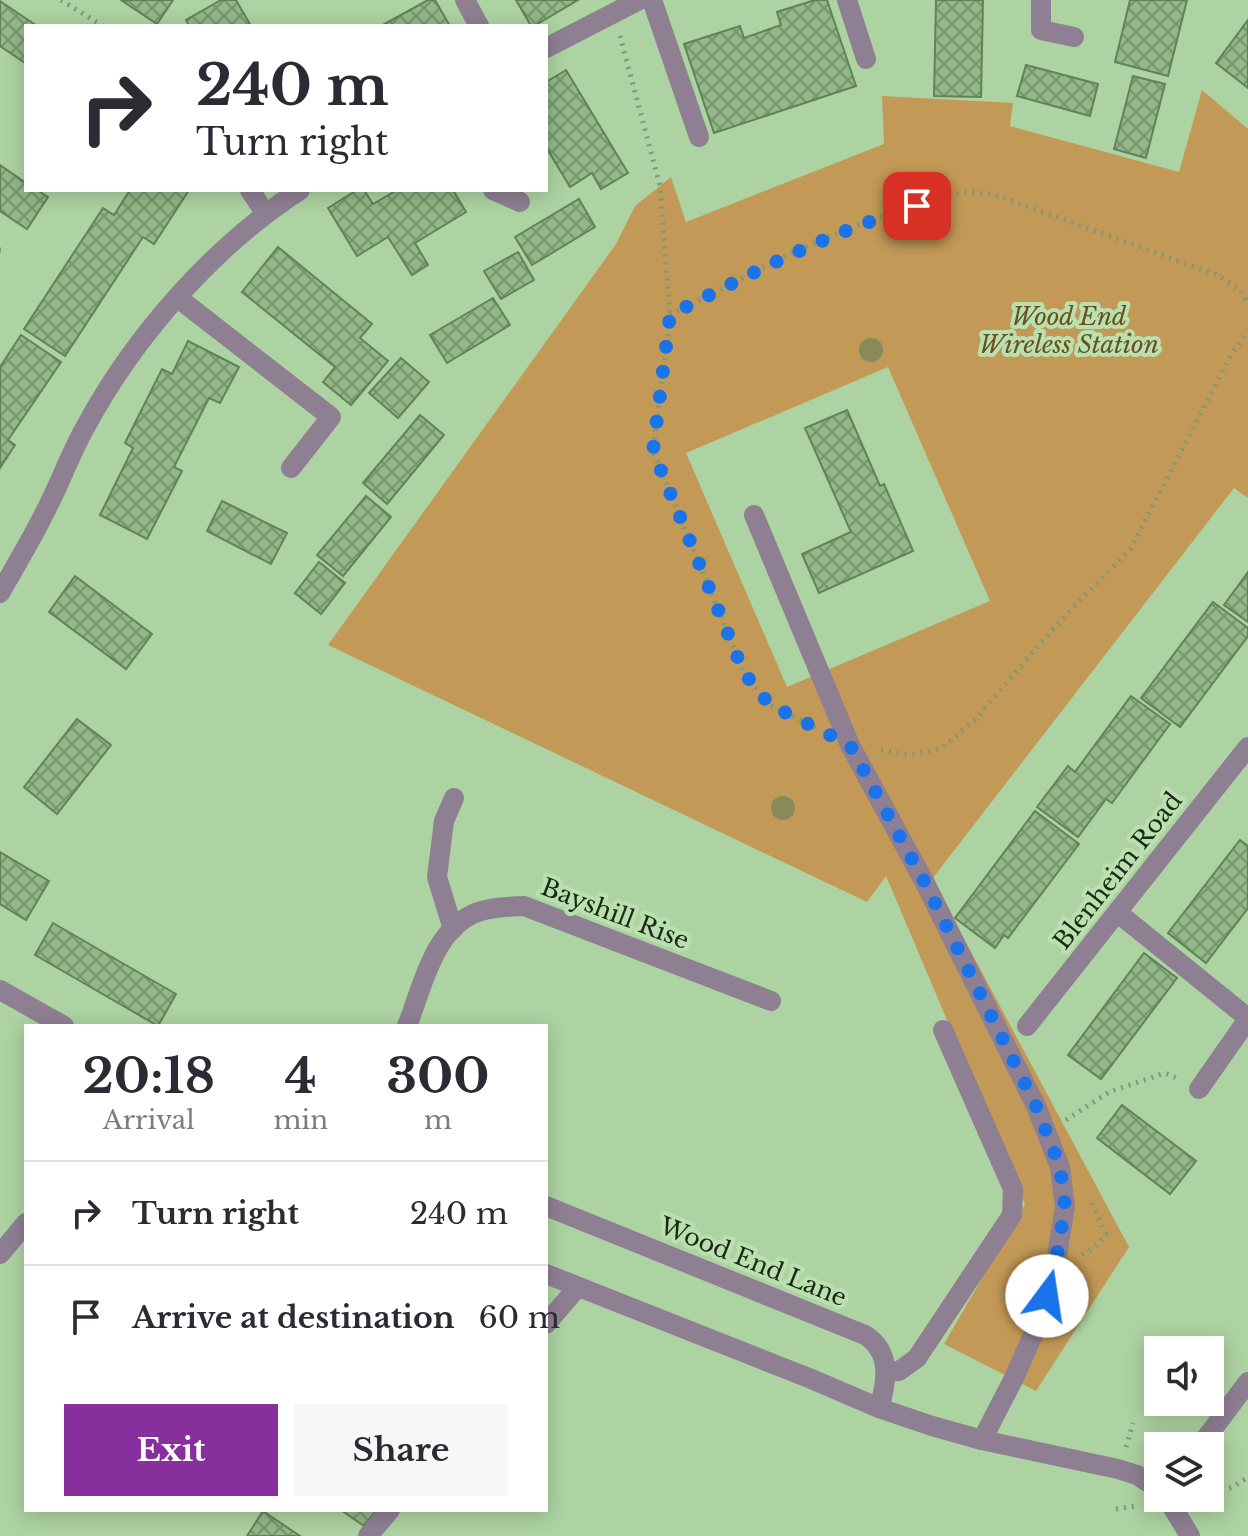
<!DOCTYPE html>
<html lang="en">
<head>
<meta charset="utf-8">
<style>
  :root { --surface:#fff; --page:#f7f7f7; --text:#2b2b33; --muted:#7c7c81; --line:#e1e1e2; --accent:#87309d }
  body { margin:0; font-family:"Libre Baskerville",serif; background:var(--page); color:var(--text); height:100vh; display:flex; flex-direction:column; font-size:30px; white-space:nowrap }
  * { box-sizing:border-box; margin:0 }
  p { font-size:26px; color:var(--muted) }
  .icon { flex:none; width:44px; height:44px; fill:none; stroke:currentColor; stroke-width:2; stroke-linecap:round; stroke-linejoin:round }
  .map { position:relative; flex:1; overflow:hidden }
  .panel { position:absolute; left:24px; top:1024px; width:524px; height:488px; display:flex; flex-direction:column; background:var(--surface); border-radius:0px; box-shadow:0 4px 20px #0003 }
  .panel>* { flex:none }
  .banner { position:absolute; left:24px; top:24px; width:524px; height:168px; border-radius:0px; box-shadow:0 4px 20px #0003; background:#fff; color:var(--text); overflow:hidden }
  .fabs { position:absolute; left:1144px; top:1336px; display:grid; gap:16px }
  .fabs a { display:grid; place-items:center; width:80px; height:80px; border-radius:0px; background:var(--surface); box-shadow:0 4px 20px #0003; font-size:40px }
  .pin { position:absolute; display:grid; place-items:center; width:68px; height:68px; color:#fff; margin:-34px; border-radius:16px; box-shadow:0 4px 12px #0006 }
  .me { position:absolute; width:88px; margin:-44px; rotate:14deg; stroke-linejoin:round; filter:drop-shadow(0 0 6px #0008) }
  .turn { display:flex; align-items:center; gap:28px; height:168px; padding:0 40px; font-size:36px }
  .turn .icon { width:104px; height:104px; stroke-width:2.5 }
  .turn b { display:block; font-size:56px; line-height:68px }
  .eta { display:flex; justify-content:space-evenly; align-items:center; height:136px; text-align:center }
  .eta b { font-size:48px; font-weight:800; line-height:56px }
  .button { display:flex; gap:16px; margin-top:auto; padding:16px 40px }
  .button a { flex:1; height:92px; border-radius:0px; background:var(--accent); color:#fff; font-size:32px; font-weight:800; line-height:92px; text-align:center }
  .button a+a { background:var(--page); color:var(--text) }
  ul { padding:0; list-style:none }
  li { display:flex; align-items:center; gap:24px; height:104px; padding:0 40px; border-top:2px solid var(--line) }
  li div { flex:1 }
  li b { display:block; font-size:30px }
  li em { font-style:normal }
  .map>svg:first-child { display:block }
</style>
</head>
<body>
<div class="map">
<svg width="1248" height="1536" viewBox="0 0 1248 1536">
  <defs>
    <pattern id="building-cross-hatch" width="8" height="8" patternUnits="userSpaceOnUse" patternTransform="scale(2)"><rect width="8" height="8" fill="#92b788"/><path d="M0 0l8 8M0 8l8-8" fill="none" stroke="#76956e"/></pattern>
  </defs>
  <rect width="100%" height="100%" fill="#add3a2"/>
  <!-- green -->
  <path fill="#c29956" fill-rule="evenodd" d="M1202,90L1248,129V498L1234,488L932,879L1129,1247L1036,1391L944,1344L1025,1204L886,876L867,902L328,645L616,244L635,206L671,177L686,222L884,144L882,96L1013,103L1010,126L1179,172ZM888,367L990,601L787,687L686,453Z"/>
  <!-- building -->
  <g fill="url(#building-cross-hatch)" stroke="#608456" stroke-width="2">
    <polygon points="121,0 173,0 157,24"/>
    <polygon points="221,0 236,0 251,26 189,26 186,20"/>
    <polygon points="428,0 435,0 450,26 381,26"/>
    <polygon points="516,0 578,0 534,26 531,26"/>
    <polygon points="815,0 827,0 856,86 714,133 684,44 740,26 744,38 781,25 777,12"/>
    <polygon points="936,0 983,0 981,97 934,96"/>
    <polygon points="1130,0 1187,0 1168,76 1115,62"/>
    <polygon points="0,1 37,26 26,26 25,63 0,46"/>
    <polygon points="1248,20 1248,88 1216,63"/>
    <polygon points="1026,65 1098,84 1090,116 1017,96"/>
    <polygon points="566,70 628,173 601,189 592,173 570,187 546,147 546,82"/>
    <polygon points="1133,76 1165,84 1146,158 1114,149"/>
    <polygon points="0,165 26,183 26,190 37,190 48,197 27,229 0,211"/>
    <polygon points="130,190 189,190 154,244 143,237 65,356 24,329 103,208 114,215"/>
    <polygon points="357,190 364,190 373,204 397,190 453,190 466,212 415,243 428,265 412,275 388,237 357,256 328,208"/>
    <polygon points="579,199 595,227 532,265 515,237"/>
    <polygon points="278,247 372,324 360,338 388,361 351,405 323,382 335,367 242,292"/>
    <polygon points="518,252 534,280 501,299 484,271"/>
    <polygon points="493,298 510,325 447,363 430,335"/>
    <polygon points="21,335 61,362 8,440 15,445 0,468 0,367"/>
    <polygon points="188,341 239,367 220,403 209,398 174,467 182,471 147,539 100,515 133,448 125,443 162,369 172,374"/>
    <polygon points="401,358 429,382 398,418 369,393"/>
    <polygon points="847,410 880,486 884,484 913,551 819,593 802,554 851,532 805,428"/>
    <polygon points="420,415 444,435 387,504 363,483"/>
    <polygon points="366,496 391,517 343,576 317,555"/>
    <polygon points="222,501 287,533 271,564 207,531"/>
    <polygon points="319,562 345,583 321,614 295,593"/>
    <polygon points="1248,572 1248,622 1224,605"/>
    <polygon points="75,576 152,634 126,669 49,612"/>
    <polygon points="1213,602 1248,628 1248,636 1180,727 1141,698"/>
    <polygon points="1131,696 1170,724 1112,803 1106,799 1078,837 1037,807 1068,766 1075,772"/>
    <polygon points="77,719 111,745 57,814 24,787"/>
    <polygon points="1035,811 1079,844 1008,938 1004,935 995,948 955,918"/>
    <polygon points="1240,840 1248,846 1248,908 1206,963 1168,933"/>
    <polygon points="0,852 49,881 26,920 0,904"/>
    <polygon points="53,923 176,994 158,1026 35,955"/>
    <polygon points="1144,953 1177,978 1101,1079 1068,1055"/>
    <polygon points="1122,1105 1196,1161 1170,1194 1097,1138"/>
    <polygon points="341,1510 376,1510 364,1526"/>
    <polygon points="263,1511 300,1536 247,1536"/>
  </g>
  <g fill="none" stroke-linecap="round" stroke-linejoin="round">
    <!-- path -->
    <g stroke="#7c9a73" stroke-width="5" stroke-dasharray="2 6" stroke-linecap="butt">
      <polyline points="61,0 103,26"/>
      <polyline points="620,36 660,186 670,317 653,451 744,673 770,705 816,728"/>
      <polyline points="0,250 1,250"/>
      <polyline points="670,315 791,253 869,220 964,192 993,194 1217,275 1240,290 1248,303"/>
      <polyline points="881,750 908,755 940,749 974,721 1050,632 1131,548 1230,357 1248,331"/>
      <polyline points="1066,1120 1109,1092 1165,1073 1179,1079"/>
      <polyline points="1082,1255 1095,1247 1106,1234 1092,1203"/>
      <polyline points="1126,1447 1133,1423"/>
      <polyline points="1214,1493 1233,1487 1248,1477"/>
      <polyline points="1116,1509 1135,1506"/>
    </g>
    <!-- minor -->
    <g stroke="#8f7f93" stroke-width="20">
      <polyline points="465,0 479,26"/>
      <polyline points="652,0 699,137"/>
      <polyline points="847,0 866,59"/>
      <polyline points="1041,0 1041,30 1074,37"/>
      <polyline points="546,48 639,0"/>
      <polyline points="250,190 265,213"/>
      <polyline points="493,190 520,202"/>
      <polyline points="178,298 331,417 291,468"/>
      <polyline points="754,515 850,745 925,883 1036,1106 1060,1167 1065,1207 1054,1273 1040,1319 1014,1378 982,1440"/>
      <path d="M0,593C16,565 33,537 47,508C61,481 71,452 86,426C135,335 214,246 300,190"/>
      <polyline points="1118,913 1248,1018"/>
      <polyline points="453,929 437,877 444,821 454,798"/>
      <polyline points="0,990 64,1026"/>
      <path d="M407,1026C422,988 433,932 473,914C489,907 507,907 524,906L771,1001"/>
      <polyline points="1027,1026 1248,747"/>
      <polyline points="1199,1089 1248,1019"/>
      <path d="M546,1206L865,1335C892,1352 887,1382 879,1408"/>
      <polyline points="0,1254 26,1223"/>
      <polyline points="546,1274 809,1378 879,1408 932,1426 982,1440 1118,1469 1137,1475 1158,1489"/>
      <polyline points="546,1324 577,1288"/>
      <polyline points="886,1372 899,1371 917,1358 1012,1215 1013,1189 943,1030"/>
      <polyline points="1200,1446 1248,1382"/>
      <polyline points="1167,1498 1190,1536"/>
      <polyline points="368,1536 390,1510"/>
    </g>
  </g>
  <!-- trees -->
  <g fill="#888a5a">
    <circle cx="871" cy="350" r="12"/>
    <circle cx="783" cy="808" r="12"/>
  </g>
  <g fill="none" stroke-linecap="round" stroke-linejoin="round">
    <!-- route -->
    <path stroke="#1a73e8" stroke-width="14" stroke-dasharray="0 25.2" d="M917,206C829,232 751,274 670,315L653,451L744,673L770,705L850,745L925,883L1036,1106L1060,1167L1065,1207L1054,1273L1047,1296"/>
  </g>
  <g text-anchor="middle" stroke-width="8" stroke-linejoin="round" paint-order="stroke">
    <!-- park labels -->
    <g font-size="24" font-style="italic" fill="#6a4f1f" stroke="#bae0af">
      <text x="1069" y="325">Wood End<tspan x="1069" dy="28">Wireless Station</tspan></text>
    </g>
    <!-- street labels -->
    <g font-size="24" fill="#1a2816" stroke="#bae0af">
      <text transform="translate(1118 871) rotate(-52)" y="8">Blenheim Road</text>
      <text transform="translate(615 914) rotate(21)" y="8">Bayshill Rise</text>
      <text transform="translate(753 1262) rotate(22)" y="8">Wood End Lane</text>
    </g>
  </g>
</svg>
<div class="fabs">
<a><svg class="icon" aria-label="sound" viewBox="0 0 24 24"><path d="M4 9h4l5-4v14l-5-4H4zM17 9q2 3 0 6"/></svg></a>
<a><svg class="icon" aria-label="layers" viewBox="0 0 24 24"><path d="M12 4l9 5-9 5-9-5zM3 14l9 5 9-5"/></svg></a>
</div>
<div class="pin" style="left:917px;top:206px;background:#d93025"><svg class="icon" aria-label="arrive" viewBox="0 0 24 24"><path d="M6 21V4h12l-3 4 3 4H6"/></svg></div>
<svg class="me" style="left:1047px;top:1296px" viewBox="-20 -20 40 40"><circle r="19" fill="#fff"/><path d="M0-13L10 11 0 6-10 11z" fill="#1a73e8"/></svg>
<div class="banner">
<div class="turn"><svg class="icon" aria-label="right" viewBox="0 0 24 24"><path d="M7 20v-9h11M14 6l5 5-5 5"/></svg><div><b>240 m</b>Turn right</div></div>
</div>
<section class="panel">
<div class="eta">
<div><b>20:18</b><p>Arrival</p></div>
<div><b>4</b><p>min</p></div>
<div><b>300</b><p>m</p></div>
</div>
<ul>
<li><svg class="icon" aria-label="right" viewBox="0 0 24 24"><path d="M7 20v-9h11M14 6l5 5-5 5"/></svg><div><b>Turn right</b></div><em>240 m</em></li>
<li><svg class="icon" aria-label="arrive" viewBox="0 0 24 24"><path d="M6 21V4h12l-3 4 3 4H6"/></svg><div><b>Arrive at destination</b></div><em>60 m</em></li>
</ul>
<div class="button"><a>Exit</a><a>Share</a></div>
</section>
</div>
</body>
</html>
